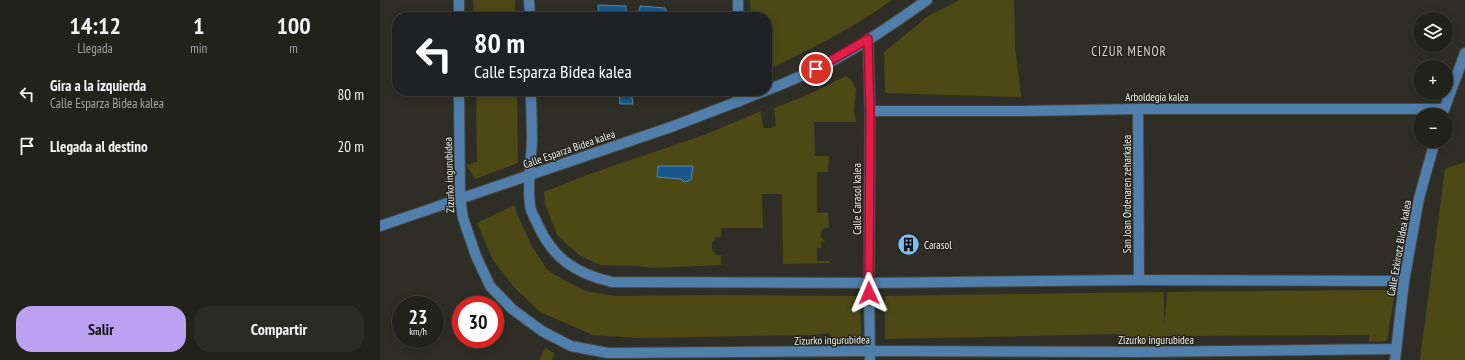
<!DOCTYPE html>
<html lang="es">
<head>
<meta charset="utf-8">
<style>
  :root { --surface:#22221d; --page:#2a2a26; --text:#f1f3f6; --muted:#a2a4a4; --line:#3f3f3b; --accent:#bca0f2 }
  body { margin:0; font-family:"PT Sans Narrow",sans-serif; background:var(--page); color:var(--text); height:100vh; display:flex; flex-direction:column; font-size:15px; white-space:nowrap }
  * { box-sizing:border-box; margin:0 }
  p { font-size:13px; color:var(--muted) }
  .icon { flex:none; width:22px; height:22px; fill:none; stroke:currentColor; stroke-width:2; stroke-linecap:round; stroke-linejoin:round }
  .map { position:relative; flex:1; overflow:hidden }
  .panel { display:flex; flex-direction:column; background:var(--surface); width:380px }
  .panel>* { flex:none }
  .top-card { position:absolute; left:12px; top:12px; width:380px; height:84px; border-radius:16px; box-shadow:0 2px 10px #0003,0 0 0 1px var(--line); background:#202124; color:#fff; overflow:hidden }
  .buttons { position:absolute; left:1033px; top:12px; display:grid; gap:8px }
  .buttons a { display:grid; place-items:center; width:40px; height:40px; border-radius:50%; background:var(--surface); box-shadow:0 2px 10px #0003,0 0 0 1px var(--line); font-size:20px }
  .speed { position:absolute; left:12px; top:296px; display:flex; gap:8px; font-size:20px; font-weight:700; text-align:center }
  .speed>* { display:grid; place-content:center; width:52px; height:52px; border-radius:50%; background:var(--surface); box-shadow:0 2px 10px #0003,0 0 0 1px var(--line); line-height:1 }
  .speed small { font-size:10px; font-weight:400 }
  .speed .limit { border:6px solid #d22; background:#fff; color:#111 }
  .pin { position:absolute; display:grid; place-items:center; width:34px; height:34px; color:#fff; margin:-17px; border:2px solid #fff; border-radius:50%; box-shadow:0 1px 4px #0007 }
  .me { position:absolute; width:44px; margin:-22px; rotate:359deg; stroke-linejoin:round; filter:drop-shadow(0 0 3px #0008) }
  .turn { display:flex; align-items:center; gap:14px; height:84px; padding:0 16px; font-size:18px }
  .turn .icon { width:52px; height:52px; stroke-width:2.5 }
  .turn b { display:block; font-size:28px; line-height:34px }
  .eta { display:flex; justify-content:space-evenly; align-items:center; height:68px; text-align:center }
  .eta b { font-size:24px; font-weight:800; line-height:28px }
  .cta { display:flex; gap:8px; margin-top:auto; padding:8px 16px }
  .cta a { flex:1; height:46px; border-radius:16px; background:var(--accent); color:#111; font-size:16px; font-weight:800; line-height:46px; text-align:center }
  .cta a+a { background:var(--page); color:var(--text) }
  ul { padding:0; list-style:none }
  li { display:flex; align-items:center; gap:12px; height:52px; padding:0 16px }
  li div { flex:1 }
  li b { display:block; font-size:15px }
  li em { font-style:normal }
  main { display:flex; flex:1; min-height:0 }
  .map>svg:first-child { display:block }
</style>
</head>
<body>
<main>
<section class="panel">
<div class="eta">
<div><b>14:12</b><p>Llegada</p></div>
<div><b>1</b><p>min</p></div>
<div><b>100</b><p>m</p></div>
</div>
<ul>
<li><svg class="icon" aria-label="left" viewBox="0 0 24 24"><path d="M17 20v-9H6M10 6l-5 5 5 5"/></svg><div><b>Gira a la izquierda</b><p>Calle Esparza Bidea kalea</p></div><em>80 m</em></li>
<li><svg class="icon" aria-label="arrive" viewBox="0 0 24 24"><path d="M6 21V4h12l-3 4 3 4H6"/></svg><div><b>Llegada al destino</b></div><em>20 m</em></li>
</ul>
<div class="cta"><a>Salir</a><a>Compartir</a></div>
</section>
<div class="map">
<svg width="1085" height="360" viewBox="0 0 1085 360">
  <rect width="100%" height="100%" fill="#2e2e27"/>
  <!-- green -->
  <g fill="#4d4915">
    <polygon points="93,0 135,0 135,17 94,17"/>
    <path d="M370,0H512C472,29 431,49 387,70V17H371Z"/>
    <polygon points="579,0 634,0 635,46 641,97 505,93 504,52 547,17"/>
    <polygon points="466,76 471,80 476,89 474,111 476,122 434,122 435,156 449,156 448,172 437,172 437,213 448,213 449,228 444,228 441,232 441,237 445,241 441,242 441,248 437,248 437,261 449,261 450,263 403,264 402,194 382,194 383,228 341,228 341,237 336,237 332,243 332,250 337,255 341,255 341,265 271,268 258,266 220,265 199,255 177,235 165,204 164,192 207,175 324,135 381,111 383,128 390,128 396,125 394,108 423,97"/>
    <polygon points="96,91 137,91 138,163 95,179 86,165 97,162"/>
    <polygon points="1085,162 1085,360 1040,360 1065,169"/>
    <polygon points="135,205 137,214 153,248 168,271 205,291 235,296 337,295 479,296 482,343 451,341 450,333 432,335 257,338 213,335 160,312 134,287 113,260 97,223"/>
    <polygon points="995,290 1015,290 1007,341 989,342 989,335 784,336 783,341 738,340 737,334 505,339 505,296 784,292 784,328 787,292"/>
    <polygon points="165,348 174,353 172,360 159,360"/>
  </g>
  <!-- water -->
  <g fill="#19588a" stroke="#5a86a8">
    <polygon points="218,5 246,6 246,17 219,17"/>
    <polygon points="260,6 285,8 289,15 285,17 259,17"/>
    <polygon points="239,91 251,91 253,104 240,104"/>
    <polygon points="278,166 313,166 311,180 304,182 301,179 277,177"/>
  </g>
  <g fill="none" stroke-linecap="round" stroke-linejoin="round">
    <defs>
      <g id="minor">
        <polyline points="149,0 150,17"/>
        <polyline points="79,17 79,0"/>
        <polyline points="358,17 358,0"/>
        <polyline points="488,39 490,111 489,283 490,360"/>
        <path d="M387,90C398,86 410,81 421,76C464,58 509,27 547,0"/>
        <polyline points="79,91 80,198 83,218 96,256 110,286 132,309 162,331 191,346 228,353 490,351 757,352 1016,349"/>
        <path d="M151,91C151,107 152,124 152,140C151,162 147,183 150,205C150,211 155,218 158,225C173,259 197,274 232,282L489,283L759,280L1024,281"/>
        <polyline points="358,102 358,91"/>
        <polyline points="758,109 759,280"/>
        <polyline points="490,111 644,111 758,109 1064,109"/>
        <polyline points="1062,115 1085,53"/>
        <polyline points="0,226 291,127 385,91"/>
        <polyline points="1015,360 1024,281 1039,198 1055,141"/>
      </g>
    </defs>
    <!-- minor casing -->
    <use href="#minor" stroke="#494943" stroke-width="12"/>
    <!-- minor -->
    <use href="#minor" stroke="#4f7faa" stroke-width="10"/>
  </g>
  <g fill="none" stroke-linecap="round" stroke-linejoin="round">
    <defs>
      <polyline id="route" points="436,69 488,39 490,111 489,293"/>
    </defs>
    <!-- route casing -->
    <use href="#route" stroke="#92132f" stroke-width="10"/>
    <!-- route -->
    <use href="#route" stroke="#e11d48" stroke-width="7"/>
  </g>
  <!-- icons -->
  <defs>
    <symbol id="building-disc" viewBox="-11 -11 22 22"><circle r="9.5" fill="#7dbef9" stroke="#24241d"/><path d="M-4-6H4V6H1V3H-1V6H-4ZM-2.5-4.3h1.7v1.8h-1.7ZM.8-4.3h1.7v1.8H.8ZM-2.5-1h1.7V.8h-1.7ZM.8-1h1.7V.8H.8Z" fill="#111"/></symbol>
  </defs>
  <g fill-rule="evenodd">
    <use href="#building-disc" x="516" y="232" width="25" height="25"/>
  </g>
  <g text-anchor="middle" stroke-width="3" stroke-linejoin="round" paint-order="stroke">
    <!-- street labels -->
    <g font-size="11" fill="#f2f2ee" stroke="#24241d">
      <text x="777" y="101">Arboldegia kalea</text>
      <text transform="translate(189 149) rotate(-19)" y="4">Calle Esparza Bidea kalea</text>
      <text transform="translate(69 175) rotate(-92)" y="4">Zizurko ingurubidea</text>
      <text transform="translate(747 194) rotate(-90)" y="4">San Joan Ordenaren zeharkalea</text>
      <text transform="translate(477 199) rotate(-90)" y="4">Calle Carasol kalea</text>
      <text transform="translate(1019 248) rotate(-80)" y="4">Calle Ezkirotz Bidea kalea</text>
      <text transform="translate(452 340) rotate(-1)" y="4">Zizurko ingurubidea</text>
      <text x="776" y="344">Zizurko ingurubidea</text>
    </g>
    <!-- poi labels -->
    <g font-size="11" fill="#f2f2ee" stroke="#24241d" text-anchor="start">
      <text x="544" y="249">Carasol</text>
    </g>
    <!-- quarter labels -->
    <g font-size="13" letter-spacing="1" fill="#d7d7ce" stroke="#24241d">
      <text x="749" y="56">CIZUR MENOR</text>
    </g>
  </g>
</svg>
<div class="buttons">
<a><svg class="icon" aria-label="layers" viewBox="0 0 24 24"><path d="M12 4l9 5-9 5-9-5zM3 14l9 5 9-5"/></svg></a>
<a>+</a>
<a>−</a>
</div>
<div class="speed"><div>23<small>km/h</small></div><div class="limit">30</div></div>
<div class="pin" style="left:436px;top:69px;background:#d93025"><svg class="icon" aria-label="arrive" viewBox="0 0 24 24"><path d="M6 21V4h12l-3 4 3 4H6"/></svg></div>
<svg class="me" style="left:489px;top:293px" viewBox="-20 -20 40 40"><path d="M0-17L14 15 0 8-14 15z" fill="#e11d48" stroke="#fff" stroke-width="4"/></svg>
<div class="top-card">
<div class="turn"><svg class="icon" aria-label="left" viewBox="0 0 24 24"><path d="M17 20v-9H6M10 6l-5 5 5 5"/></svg><div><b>80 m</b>Calle Esparza Bidea kalea</div></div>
</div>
</div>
</main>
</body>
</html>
